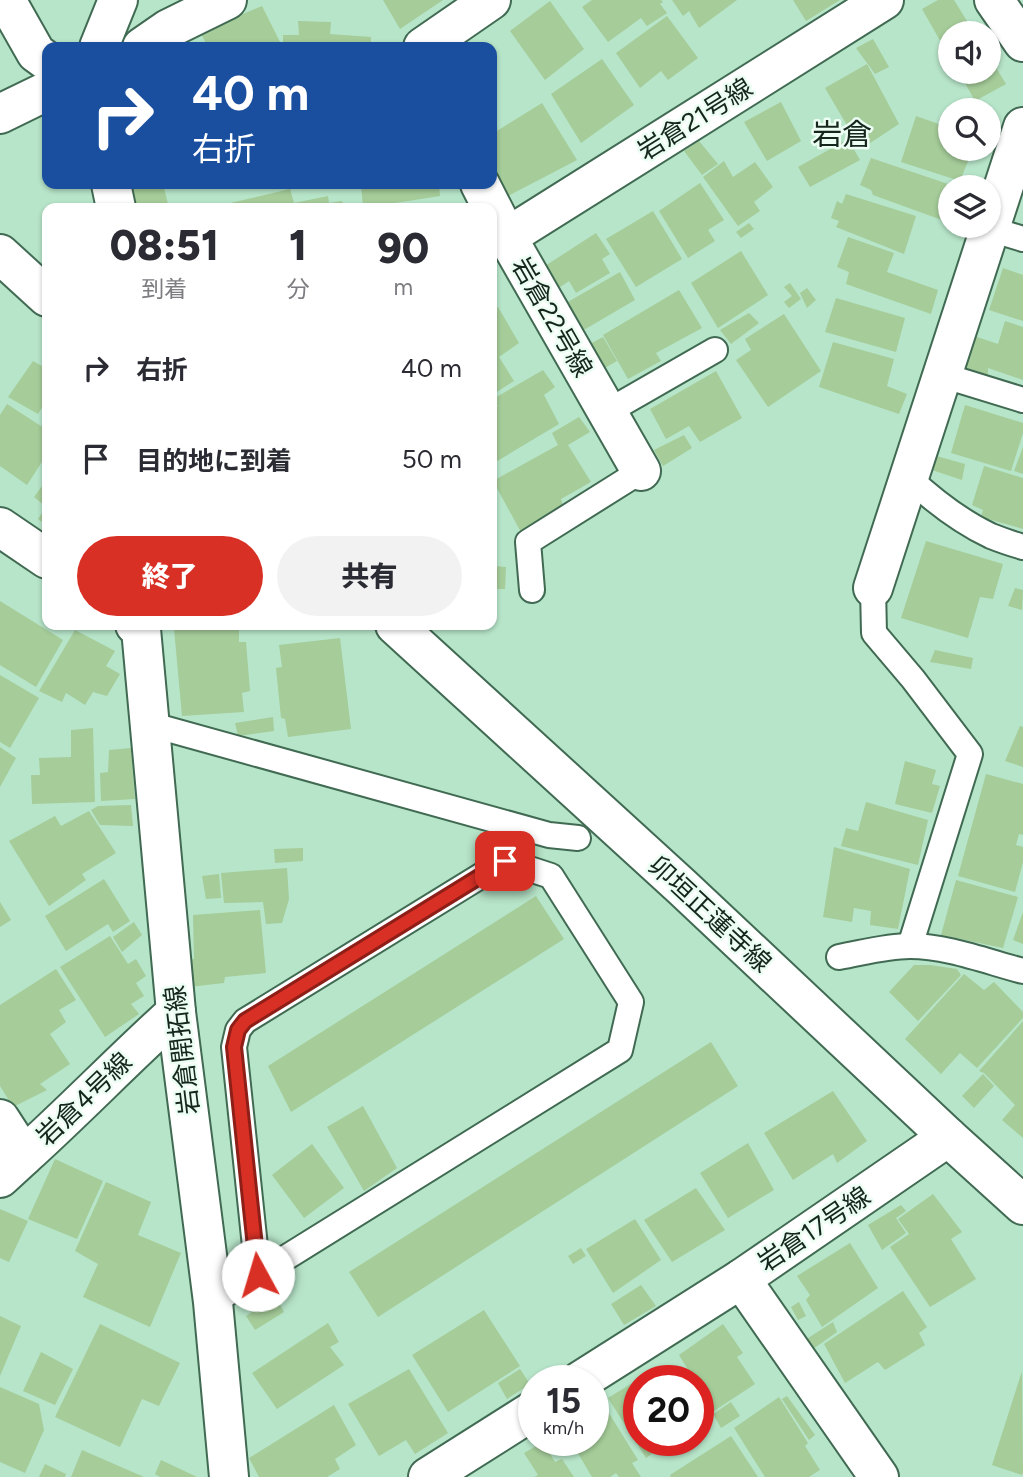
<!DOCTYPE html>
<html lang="ja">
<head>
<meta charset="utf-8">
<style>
  :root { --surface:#fff; --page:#f2f2f3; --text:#2b2b33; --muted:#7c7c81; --accent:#d93025 }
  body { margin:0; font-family:Figtree,"Noto Sans JP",sans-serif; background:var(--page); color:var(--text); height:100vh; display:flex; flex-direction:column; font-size:26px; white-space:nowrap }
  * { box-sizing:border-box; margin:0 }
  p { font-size:23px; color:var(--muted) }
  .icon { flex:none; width:38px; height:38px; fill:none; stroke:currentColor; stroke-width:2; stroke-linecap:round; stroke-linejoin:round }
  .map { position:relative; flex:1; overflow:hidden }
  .sheet { position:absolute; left:42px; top:203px; width:455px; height:427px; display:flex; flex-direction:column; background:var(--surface); border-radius:14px; box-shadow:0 2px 5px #0004 }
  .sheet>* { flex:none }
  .top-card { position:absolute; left:42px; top:42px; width:455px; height:147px; border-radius:14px; box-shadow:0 2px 5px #0004; background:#1a4fa0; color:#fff; overflow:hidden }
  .controls { position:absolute; left:938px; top:21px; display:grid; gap:14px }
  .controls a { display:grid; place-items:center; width:63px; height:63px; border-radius:50%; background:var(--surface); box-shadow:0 2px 5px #0004; font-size:35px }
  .speed { position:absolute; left:518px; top:1365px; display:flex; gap:14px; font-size:35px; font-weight:700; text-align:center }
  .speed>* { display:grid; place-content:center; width:91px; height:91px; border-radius:50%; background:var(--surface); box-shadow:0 2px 5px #0004; line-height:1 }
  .speed small { font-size:18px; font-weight:400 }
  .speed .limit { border:10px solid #d22; background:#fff; color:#111 }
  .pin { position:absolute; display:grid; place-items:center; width:60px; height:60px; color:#fff; margin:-30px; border-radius:14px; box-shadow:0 4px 10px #0006 }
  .me { position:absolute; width:77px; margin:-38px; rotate:354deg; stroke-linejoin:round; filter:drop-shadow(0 0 5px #0008) }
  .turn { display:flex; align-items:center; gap:24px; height:147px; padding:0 35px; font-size:32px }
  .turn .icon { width:91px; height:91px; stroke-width:2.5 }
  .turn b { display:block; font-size:49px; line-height:60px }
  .eta { display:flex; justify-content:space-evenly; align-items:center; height:119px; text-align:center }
  .eta b { font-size:42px; font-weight:800; line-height:49px }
  .primary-button { display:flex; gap:14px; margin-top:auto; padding:14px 35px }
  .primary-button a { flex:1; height:80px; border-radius:42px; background:var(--accent); color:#fff; font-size:28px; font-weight:800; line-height:80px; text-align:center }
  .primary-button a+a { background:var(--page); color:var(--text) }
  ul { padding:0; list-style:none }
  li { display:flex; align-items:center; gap:21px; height:91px; padding:0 35px }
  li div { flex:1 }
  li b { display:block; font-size:26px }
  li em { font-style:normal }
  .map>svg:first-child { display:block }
</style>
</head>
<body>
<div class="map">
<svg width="1023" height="1477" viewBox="0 0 1023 1477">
  <rect width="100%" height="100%" fill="#b7e5c9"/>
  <!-- building -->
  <g fill="#a5cc99">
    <polygon points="383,0 443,0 400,29"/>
    <polygon points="592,0 661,0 663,2 660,4 667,13 647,26 641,18 608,42 582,7"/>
    <polygon points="672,0 737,0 699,28 689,11 683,16"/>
    <polygon points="793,0 840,0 806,21"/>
    <polygon points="938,0 954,0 970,26 959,33 950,33 950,39 942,44 922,9"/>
    <polygon points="550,1 584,49 545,80 510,31"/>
    <polygon points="262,6 280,42 269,47 208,47 200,32"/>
    <polygon points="667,16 698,58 668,80 661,71 640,88 616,53"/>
    <polygon points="298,21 331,22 330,34 371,37 371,47 283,47 283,35 299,35"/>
    <polygon points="873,39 889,67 875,74 856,48"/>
    <polygon points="989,56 1006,84 975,101 959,72 989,72"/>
    <polygon points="602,59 634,105 581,143 551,94"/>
    <polygon points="867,64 899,124 861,149 825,88"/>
    <polygon points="781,102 801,141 767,161 744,122"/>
    <polygon points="542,103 577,160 506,197 492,170 492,134"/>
    <polygon points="916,116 950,128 950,149 973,149 960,181 901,162"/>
    <polygon points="848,139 860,160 810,187 798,167"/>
    <polygon points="699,141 718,164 702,175 684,151"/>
    <polygon points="871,158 957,187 950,187 950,223 873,195 871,190 860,185"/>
    <polygon points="724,161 733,177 755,162 773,187 754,202 760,211 738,226 703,177"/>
    <polygon points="700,183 724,220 708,230 715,241 688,258 659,211"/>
    <polygon points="128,184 163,184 169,208 133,208"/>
    <polygon points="361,184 439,184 440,196 363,208"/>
    <polygon points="290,189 294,203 328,196 329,203 342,201 344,208 209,208"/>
    <polygon points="846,194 916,216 904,254 836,227 839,221 831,218 837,201 842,204"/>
    <polygon points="653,211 682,259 636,287 606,239"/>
    <polygon points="749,223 754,229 741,238 736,232"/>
    <polygon points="596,233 610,254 602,259 610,273 576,293 569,281 557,289 545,266"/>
    <polygon points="848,237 894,253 887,272 938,290 931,314 846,284 849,272 837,267"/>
    <polygon points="741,251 768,295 718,328 691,283"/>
    <polygon points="1003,268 1023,275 1023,321 989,310"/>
    <polygon points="620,272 635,300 582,331 566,303"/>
    <polygon points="790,283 801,299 789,308 784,302 792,296 784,287"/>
    <polygon points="807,288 816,300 807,308 800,293"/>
    <polygon points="679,290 702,328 656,353 661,361 628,379 603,335"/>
    <polygon points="836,298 905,318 896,352 825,332"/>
    <polygon points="498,307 519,343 499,357 514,381 492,395 492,311"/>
    <polygon points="749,313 759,323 731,344 720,330"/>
    <polygon points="784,314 821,371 768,407 736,360 751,350 745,339"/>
    <polygon points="1005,321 1023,327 1023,380 988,368 988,375 964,367 974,336 998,344"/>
    <polygon points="603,337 617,361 603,369 588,345"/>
    <polygon points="833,342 894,359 887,386 907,394 899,414 819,387"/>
    <polygon points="33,361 47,369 47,408 43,406 38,414 8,397"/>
    <polygon points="543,370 555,387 544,395 559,424 494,463 492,459 492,410 498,406 493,399"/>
    <polygon points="716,371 742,418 700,442 689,426 666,439 650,409"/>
    <polygon points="7,404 47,430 47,454 27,485 0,466 0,415"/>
    <polygon points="965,405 1023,423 1023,433 1011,471 951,453"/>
    <polygon points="579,417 590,432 568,445 591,482 561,499 564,509 522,534 493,481 558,445 552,433"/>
    <polygon points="684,435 692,448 663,466 654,450"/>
    <polygon points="1023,447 1023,474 1014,471"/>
    <polygon points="933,455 965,464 962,480 932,470"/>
    <polygon points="984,466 1023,478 1023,529 981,517 983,510 972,505"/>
    <polygon points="47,479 47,526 38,519 46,507 34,497"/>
    <polygon points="926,541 1003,564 993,599 980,597 968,638 901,618"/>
    <polygon points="492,558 495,558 495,566 506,567 505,589 492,589"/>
    <polygon points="1015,588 1023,590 1022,610 1008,606"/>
    <polygon points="0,601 63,640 36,687 0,665"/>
    <polygon points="216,625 239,625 239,642 246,642 250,691 242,693 244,712 182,716 174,629"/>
    <polygon points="75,630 115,651 106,666 120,674 107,696 93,692 85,705 66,693 62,702 39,691"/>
    <polygon points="340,638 351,729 288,737 285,719 281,718 276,668 282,667 279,645"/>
    <polygon points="935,650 973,658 971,669 930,662"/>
    <polygon points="0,675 39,698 10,748 0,742"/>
    <polygon points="273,717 274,731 238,736 235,723"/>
    <polygon points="1020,726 1023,727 1023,767 1005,761"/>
    <polygon points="93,728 95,802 32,804 31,775 40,775 39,758 71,757 71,730"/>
    <polygon points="0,747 16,758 0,787"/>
    <polygon points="131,748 135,799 101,801 100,773 108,772 109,750"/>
    <polygon points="905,761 936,770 932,784 940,786 932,813 895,804"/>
    <polygon points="986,774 1023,784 1023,835 1019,834 1016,845 1023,847 1023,862 1015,892 958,876"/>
    <polygon points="866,802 928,820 918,865 841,846 846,828 858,831"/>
    <polygon points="131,805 133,826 100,825 91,810 98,806"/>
    <polygon points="89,811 116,853 82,874 86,880 49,906 9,841 55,816 61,826"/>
    <polygon points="834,847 910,869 898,929 870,925 871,911 854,908 852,922 823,917"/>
    <polygon points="303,848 303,861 275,863 274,849"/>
    <polygon points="287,868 289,899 282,923 266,924 263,902 224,903 221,873"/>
    <polygon points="219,874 221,898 206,899 202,876"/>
    <polygon points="104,879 130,921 113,932 108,924 66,951 45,916"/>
    <polygon points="956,880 1018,897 1003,948 941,935"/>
    <polygon points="536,896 564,939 291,1112 268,1066"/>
    <polygon points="0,902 11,920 0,927"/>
    <polygon points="260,910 266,973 225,977 224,983 189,987 188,960 194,959 193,915"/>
    <polygon points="1023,912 1023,944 1013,940"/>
    <polygon points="134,922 142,935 122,952 113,937"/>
    <polygon points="110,936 128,964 136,959 146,976 136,983 144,996 131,1004 139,1014 105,1037 60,967"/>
    <polygon points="914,965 930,965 957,969 961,975 918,1021 889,992"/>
    <polygon points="56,969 76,1000 59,1010 66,1022 50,1034 70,1064 40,1084 47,1090 13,1107 0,1086 0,1005"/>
    <polygon points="964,974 984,990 994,982 1023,1012 1023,1018 977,1068 960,1053 941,1074 905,1039"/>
    <polygon points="1023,1021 1023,1138 1002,1120 1015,1105 984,1073 979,1071"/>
    <polygon points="711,1042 738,1086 378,1317 349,1272"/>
    <polygon points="983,1074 994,1086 974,1108 962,1096"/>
    <polygon points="833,1091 867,1141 837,1163 833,1154 793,1180 764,1133"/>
    <polygon points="363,1106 397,1168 364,1191 327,1127"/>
    <polygon points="748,1143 774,1190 728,1218 700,1173"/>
    <polygon points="312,1144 344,1188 304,1218 272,1175"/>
    <polygon points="55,1159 103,1181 77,1239 28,1219"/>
    <polygon points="106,1182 151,1202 138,1235 181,1253 150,1327 83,1297 98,1264 75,1251"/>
    <polygon points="696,1188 725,1230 672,1262 644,1220"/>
    <polygon points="933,1194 962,1232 951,1239 976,1279 930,1307 890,1247 909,1234 898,1219"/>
    <polygon points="901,1205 906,1211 896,1218 906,1233 882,1250 868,1225"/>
    <polygon points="0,1209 28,1221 9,1262 0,1258"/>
    <polygon points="635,1219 661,1260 613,1293 586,1249"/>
    <polygon points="850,1243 878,1288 822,1327 806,1300 810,1295 797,1276"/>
    <polygon points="581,1248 586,1256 573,1264 568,1256"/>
    <polygon points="641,1285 656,1306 624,1325 611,1304"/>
    <polygon points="903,1291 927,1327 919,1333 925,1345 885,1370 878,1362 845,1383 824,1344"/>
    <polygon points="276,1297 284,1312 255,1330 246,1316"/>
    <polygon points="799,1302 806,1316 798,1320 791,1307"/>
    <polygon points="484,1310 520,1366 448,1412 412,1355"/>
    <polygon points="0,1316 21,1326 0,1376"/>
    <polygon points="833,1322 837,1332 813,1349 805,1340"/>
    <polygon points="328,1323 339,1342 330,1347 344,1365 277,1409 252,1373"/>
    <polygon points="100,1324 180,1363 159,1406 142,1399 120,1447 55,1417"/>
    <polygon points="723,1324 743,1353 737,1357 755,1384 714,1411 698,1386 698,1381 695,1381 679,1355"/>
    <polygon points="41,1352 73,1369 55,1405 23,1391"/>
    <polygon points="409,1369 448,1433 415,1454 406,1440 379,1456 348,1404"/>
    <polygon points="520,1369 530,1384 507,1399 498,1383"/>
    <polygon points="652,1371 658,1381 639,1381 639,1440 671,1440 646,1458 608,1398"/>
    <polygon points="1022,1371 1023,1472 1022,1475 992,1465"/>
    <polygon points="0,1387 39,1404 44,1430 25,1473 0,1462"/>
    <polygon points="787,1396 815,1435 809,1440 782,1399"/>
    <polygon points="779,1397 808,1443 805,1446 820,1470 809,1477 765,1477 734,1428"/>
    <polygon points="731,1402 740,1416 721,1428 713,1414"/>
    <polygon points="334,1405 356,1445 335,1459 340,1469 327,1477 259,1477 249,1458"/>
    <polygon points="607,1410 638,1460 632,1463 641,1477 619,1477 616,1473 610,1477 592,1477 570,1440 593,1440 593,1418"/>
    <polygon points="731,1436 758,1477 671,1477 670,1475"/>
    <polygon points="543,1442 555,1462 562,1459 574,1477 534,1477 538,1475 524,1453"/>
    <polygon points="82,1450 144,1477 71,1477"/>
    <polygon points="161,1460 197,1477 160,1477 155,1474"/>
    <polygon points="45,1464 66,1474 65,1477 39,1477"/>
  </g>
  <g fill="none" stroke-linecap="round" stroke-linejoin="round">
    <defs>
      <g id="lane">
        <polyline points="990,229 1023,239"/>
        <polyline points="942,375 1023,400"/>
        <polyline points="607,412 715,350"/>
        <path d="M909,478C934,501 961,522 991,536C1001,540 1013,544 1023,547"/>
        <polyline points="873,588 874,633 913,679 970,754 910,946"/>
        <polyline points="532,590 528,542 641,471"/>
        <polyline points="149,724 549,835 578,838"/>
        <path d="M839,957C862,953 886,946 910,946C947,946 988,962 1023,971"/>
        <polyline points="213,1302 258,1275 620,1050 631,1002 551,876 505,861 245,1021 238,1030 234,1047 258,1275"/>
      </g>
      <g id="street">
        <polyline points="6,0 36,53 47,61"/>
        <polyline points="994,0 1023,42"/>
        <polyline points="99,47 118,0"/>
        <polyline points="142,47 168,29 227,0"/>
        <polyline points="423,47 491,0"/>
        <polyline points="0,114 47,91"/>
        <polyline points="111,184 116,208"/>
        <polyline points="480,184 507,237 641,471"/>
        <polyline points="507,237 884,0"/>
        <polyline points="0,527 47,559"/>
        <polyline points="873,588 1023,127"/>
        <polyline points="135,625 141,629 176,1012 213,1302 229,1477"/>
        <path d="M0,1119L24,1156C76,1109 124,1059 176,1012"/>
        <polyline points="0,1178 24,1156"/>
        <polyline points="580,1381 741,1279"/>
        <polyline points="428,1477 534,1410"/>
        <polyline points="879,1477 741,1279 948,1137"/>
      </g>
      <g id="secondary">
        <polyline points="0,254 47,297"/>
        <polyline points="395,625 682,887 948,1137 1023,1205"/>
      </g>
    </defs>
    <!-- lane casing -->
    <use href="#lane" stroke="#416a53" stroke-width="28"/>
    <!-- street casing -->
    <use href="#street" stroke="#416a53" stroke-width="42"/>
    <!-- secondary casing -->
    <use href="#secondary" stroke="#416a53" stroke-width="42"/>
    <!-- lane -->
    <use href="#lane" stroke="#fff" stroke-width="24"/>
    <!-- street -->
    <use href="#street" stroke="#fff" stroke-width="38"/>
    <!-- secondary -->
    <use href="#secondary" stroke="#fff" stroke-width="38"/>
  </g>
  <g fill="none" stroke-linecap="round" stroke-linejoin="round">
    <defs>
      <polyline id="route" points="258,1275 234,1047 238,1030 245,1021 505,861"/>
    </defs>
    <!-- route casing -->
    <use href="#route" stroke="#8d1f18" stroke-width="18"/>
    <!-- route -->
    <use href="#route" stroke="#d93025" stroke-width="12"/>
  </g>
  <g text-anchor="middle" stroke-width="5" stroke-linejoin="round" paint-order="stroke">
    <!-- street labels -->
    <g font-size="26" fill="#15261c" stroke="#ecfef3">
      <text transform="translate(695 119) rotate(-32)" y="9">岩倉21号線</text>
      <text transform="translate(552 317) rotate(60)" y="9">岩倉22号線</text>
      <text transform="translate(710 914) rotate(43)" y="9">卯垣正蓮寺線</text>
      <text transform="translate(182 1050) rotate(-97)" y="9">岩倉開拓線</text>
      <text transform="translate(84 1099) rotate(-44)" y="9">岩倉4号線</text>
      <text transform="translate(814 1229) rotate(-34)" y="9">岩倉17号線</text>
    </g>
    <!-- quarter labels -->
    <g font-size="30" fill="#15261c" stroke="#ecfef3">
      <text x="842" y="145">岩倉</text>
    </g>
  </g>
</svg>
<div class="controls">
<a><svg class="icon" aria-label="sound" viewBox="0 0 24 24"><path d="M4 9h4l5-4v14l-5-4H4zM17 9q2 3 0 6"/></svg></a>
<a><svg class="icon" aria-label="search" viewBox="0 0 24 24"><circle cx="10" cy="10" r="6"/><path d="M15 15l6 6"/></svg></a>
<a><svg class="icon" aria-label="layers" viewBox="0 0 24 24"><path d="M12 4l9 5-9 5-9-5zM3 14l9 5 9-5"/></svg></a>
</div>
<div class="speed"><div>15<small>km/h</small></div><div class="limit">20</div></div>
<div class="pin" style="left:505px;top:861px;background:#d93025"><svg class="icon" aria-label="arrive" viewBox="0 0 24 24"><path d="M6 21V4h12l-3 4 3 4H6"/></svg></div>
<svg class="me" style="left:258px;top:1275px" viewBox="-20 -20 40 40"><circle r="19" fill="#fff"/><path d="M0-13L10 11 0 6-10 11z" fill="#d93025"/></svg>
<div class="top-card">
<div class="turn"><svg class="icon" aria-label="right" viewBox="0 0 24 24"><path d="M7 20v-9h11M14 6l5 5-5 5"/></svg><div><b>40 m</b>右折</div></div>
</div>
<section class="sheet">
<div class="eta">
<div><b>08:51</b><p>到着</p></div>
<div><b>1</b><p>分</p></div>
<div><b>90</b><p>m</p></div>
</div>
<ul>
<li><svg class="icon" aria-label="right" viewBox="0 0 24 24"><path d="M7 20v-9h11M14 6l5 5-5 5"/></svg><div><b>右折</b></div><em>40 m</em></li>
<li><svg class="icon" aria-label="arrive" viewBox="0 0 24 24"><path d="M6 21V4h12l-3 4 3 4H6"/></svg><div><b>目的地に到着</b></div><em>50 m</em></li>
</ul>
<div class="primary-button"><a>終了</a><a>共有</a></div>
</section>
</div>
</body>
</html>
